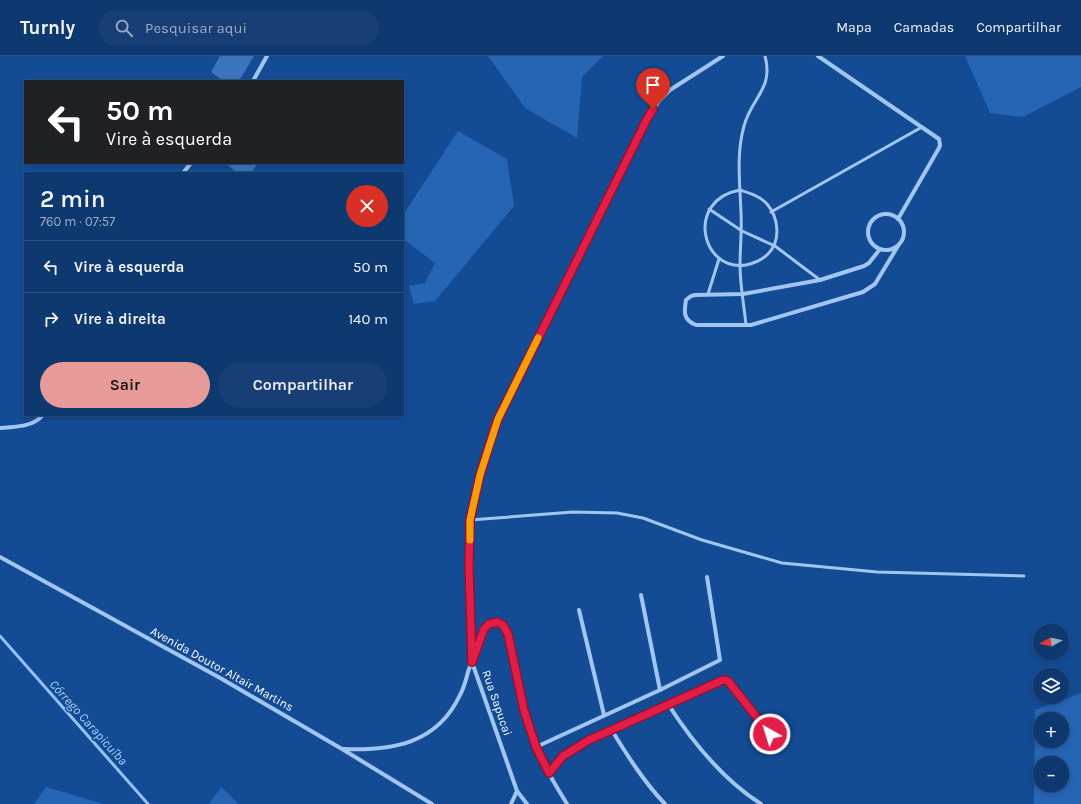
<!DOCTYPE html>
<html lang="pt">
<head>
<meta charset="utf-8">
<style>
  :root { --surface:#0e3870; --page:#173f75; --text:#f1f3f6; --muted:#9bacc3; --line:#2e5283; --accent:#e69b98 }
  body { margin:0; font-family:Karla,sans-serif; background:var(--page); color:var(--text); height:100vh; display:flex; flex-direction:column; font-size:15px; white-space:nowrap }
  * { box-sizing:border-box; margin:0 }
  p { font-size:13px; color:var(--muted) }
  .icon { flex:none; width:22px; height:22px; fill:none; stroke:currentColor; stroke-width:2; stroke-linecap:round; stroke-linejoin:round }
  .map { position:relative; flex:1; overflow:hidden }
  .side { position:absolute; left:24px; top:116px; width:380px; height:244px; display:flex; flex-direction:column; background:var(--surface); border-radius:0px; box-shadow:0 2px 6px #0003,0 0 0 1px var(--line) }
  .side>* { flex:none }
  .top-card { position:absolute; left:24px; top:24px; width:380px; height:84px; border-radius:0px; box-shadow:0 2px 6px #0003,0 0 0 1px var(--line); background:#202124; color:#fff; overflow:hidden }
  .needle { width:26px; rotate:262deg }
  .buttons { position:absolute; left:1033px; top:568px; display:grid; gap:8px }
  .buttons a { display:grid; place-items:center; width:36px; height:36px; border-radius:50%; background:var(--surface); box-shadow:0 2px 6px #0003,0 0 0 1px var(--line); font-size:20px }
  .pin { position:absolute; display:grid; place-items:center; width:34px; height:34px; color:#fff; margin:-41px -17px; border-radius:50% 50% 50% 0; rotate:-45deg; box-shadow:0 0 4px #0007 }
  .pin .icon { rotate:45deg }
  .me { position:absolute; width:44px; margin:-22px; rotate:321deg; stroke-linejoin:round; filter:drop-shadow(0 0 3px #0008) }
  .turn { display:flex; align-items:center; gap:14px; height:84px; padding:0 16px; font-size:18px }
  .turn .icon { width:52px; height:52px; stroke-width:2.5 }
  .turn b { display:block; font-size:28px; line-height:34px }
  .round { display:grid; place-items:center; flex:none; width:42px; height:42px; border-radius:21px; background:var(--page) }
  .headline { display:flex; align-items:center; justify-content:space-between; height:68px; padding:0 16px }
  h1 { font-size:24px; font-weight:600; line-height:30px }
  .action { display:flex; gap:8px; margin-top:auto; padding:8px 16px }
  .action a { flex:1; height:46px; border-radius:24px; background:var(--accent); color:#111; font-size:16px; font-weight:600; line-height:46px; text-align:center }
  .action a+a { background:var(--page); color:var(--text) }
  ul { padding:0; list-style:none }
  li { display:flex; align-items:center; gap:12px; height:52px; padding:0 16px; border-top:1px solid var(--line) }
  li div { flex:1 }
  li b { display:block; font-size:15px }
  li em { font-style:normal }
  header { display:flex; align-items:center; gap:24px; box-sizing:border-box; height:56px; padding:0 20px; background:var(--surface); border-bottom:1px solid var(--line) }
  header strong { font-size:19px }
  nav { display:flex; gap:22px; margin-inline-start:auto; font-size:14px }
  .search { width:280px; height:36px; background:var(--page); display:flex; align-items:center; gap:10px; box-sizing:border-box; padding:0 14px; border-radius:22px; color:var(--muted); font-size:15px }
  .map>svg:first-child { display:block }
</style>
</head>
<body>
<header>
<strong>Turnly</strong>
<div class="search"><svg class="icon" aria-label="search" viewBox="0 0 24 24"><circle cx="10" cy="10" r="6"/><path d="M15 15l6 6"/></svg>Pesquisar aqui</div>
<nav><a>Mapa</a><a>Camadas</a><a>Compartilhar</a></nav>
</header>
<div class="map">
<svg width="1081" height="748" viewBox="0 0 1081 748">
  <rect width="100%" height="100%" fill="#134b95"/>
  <!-- green -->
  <g fill="#2665b4" fill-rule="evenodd">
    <polygon points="488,0 603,0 582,21 577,82 525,52"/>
    <polygon points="965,0 1081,0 1081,31 1023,61 990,57"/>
    <polygon points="458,75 507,103 514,150 435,245 414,248 409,230 425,227 435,207 403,183 403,159"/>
    <path d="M1081,637V748H1034L1035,654ZM1040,663H1062V685H1040ZM1040,707H1062V729H1040Z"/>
    <polygon points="46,731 104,748 34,748"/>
    <polygon points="221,731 239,748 209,748"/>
  </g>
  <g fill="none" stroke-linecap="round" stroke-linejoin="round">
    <!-- stream -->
    <polyline stroke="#94c1f6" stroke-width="3" points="0,580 148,748"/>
  </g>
  <!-- building -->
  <g fill="#3c75bd">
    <polygon points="220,0 254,0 239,25 223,25 211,16"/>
    <polygon points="225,107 258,107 251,117 238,117"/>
  </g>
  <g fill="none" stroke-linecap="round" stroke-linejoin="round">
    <!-- service -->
    <g stroke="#a2c6f2" stroke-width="3">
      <path d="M740,134C749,137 760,140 767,148C779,162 781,185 768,198C762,204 755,207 746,209C701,216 685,144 740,134Z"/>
      <polyline points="709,153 742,175 775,190 820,224"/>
      <polyline points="771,156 922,71"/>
      <polyline points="708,238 719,203"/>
      <path d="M746,269C744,249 740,229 740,209C740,192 742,175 741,157C740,129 736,98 744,70C751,42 774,33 765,0"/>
      <polyline points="470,464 573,456 617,457 643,462 702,484 782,507 877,516 1024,520"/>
    </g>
    <!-- minor -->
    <g stroke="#a2c6f2" stroke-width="4">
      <polyline points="818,0 939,83 940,89 939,92 898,163"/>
      <polyline points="253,25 267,0"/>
      <polyline points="183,117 191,107"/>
      <circle cx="886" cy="176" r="18"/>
      <path d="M880,193L869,207L864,210L820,224L743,238L695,239L691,240L686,244C684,256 683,264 696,269H751L863,236L875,228L898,190"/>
      <path d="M0,372C15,371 33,371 43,359"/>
      <polyline points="0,501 222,623 342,693 432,748"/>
      <polyline points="641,539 660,634"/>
      <polyline points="579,554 604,659"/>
      <path d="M668,648C693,687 722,723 761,748"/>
      <path d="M611,673C627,699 644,726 665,748"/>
      <polyline points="536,691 660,634 720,604 707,521"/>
      <path d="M343,693C392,695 437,688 460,639C464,632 466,624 468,616C473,602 479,587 484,573C495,562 502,566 508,578C517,615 522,655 536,691C544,711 556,730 567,748"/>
      <polyline points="549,717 563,700 589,684 721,624 728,625 770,678 773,678 776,663"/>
      <polyline points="511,748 517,735"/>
      <polyline points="527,748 517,735 472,606 469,510 470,464 479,419 498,363 648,61 659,45 670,34 723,0"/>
    </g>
  </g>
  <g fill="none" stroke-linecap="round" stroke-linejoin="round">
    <defs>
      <polyline id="route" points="653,53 648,61 498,363 493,377 480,419 470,464 469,510 472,606 484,573 489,568 497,566 503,569 508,578 524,654 536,691 549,717 563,700 589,684 723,624 728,625 770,678"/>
    </defs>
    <!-- route casing -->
    <use href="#route" stroke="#92132f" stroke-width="10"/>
    <!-- route -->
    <use href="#route" stroke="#e11d48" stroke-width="7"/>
    <!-- slow -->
    <polyline stroke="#f59e0b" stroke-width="7" points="470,484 470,464 480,419 498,363 538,282"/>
  </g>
  <g text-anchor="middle" stroke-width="3" stroke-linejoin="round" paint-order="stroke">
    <!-- street labels -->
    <g font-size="12" fill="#fff" stroke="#134b95">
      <text transform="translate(222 613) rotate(29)" y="4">Avenida Doutor Altair Martins</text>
      <text transform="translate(497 647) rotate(71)" y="4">Rua Sapucai</text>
    </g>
    <!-- water labels -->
    <g font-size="13" font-style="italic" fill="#aed0f9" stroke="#134b95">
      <text transform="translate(89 666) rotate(48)" y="5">Córrego Carapicuíba</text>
    </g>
  </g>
</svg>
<div class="buttons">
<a><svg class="needle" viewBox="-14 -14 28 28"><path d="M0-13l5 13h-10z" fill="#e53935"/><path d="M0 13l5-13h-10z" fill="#9bacc3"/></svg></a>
<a><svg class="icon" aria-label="layers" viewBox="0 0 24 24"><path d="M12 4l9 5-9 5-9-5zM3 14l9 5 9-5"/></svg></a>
<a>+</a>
<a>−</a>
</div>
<div class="pin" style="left:653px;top:53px;background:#d93025"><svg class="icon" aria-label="arrive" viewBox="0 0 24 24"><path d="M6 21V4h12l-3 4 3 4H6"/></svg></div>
<svg class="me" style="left:770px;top:678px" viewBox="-20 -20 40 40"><circle r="17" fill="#e11d48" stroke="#fff" stroke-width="3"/><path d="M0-11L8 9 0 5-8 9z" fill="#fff"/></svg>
<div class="top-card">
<div class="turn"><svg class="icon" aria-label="left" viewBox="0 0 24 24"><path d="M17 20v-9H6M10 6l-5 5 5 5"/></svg><div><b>50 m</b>Vire à esquerda</div></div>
</div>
<section class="side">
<div class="headline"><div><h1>2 min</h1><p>760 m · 07:57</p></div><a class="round" style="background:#d93025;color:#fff"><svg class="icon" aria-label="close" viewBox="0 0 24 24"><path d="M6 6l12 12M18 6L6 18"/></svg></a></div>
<ul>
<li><svg class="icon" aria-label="left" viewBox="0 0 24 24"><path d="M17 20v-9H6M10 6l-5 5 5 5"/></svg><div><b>Vire à esquerda</b></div><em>50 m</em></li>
<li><svg class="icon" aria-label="right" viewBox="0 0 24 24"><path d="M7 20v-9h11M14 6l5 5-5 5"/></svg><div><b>Vire à direita</b></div><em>140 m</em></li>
</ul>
<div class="action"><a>Sair</a><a>Compartilhar</a></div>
</section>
</div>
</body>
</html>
